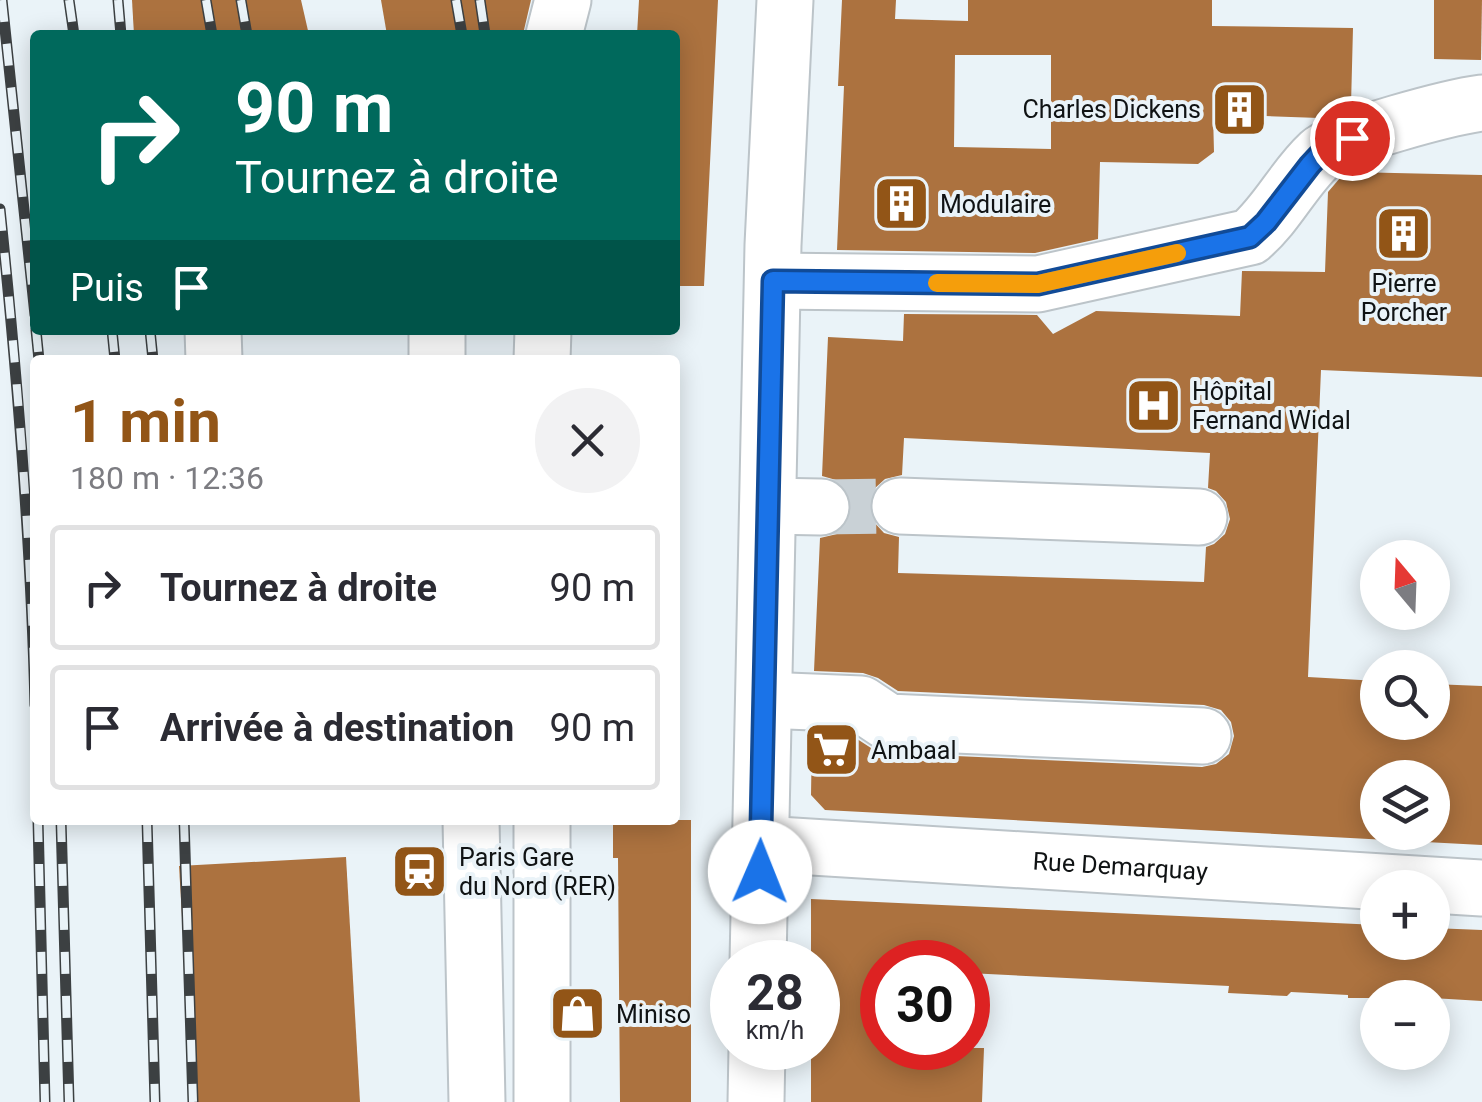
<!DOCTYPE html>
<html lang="fr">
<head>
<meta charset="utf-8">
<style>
  :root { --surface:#fff; --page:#f2f2f3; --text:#2b2b33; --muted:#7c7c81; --line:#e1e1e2; --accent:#925517 }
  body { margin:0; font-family:Roboto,sans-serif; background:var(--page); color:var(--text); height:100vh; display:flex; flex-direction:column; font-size:38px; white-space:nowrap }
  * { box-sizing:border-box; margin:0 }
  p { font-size:32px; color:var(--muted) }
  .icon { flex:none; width:55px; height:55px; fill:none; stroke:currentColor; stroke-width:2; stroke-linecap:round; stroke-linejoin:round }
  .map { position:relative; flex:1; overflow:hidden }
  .side { position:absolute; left:30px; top:355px; width:650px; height:470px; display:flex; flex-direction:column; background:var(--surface); border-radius:10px; box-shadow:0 5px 25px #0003 }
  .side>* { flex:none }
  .banner { position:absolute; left:30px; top:30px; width:650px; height:305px; border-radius:10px; box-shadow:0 5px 25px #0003; background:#00695c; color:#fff; overflow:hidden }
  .needle { width:65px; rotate:341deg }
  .tools { position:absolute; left:1360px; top:540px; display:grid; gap:20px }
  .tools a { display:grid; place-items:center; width:90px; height:90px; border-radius:50%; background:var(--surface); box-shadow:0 5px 25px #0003; font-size:50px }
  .speed { position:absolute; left:710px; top:940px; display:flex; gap:20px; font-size:50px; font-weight:700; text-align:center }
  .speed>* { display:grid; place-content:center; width:130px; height:130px; border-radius:50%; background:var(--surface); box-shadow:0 5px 25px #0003; line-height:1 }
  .speed small { font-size:25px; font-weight:400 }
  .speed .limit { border:15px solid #d22; background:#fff; color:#111 }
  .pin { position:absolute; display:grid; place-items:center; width:85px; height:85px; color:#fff; margin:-42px; border:5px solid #fff; border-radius:50%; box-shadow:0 2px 10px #0007 }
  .me { position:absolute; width:110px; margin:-55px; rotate:1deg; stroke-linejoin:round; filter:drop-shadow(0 0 8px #0008) }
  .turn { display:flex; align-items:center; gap:35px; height:210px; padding:0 40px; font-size:45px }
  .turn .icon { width:130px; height:130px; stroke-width:2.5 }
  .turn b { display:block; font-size:70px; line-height:85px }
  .then { display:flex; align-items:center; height:95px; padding:0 40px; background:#0003; gap:20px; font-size:38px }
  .round { display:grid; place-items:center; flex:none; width:105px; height:105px; border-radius:52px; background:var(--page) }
  .summary { display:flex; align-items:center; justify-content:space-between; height:170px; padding:0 40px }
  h1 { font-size:60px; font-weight:700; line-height:75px; color:var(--accent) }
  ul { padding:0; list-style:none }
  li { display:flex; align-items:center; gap:30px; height:125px; margin:0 20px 15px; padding:0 20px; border:5px solid var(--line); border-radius:10px }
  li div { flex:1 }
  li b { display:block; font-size:38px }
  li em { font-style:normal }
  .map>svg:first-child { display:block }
</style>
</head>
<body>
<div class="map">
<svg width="1482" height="1102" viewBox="0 0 1482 1102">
  <rect width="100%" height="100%" fill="#eaf3f8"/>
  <!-- building -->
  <g fill="#ac723f" fill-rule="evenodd">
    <polygon points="132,0 301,0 309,35 134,35"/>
    <polygon points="381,0 531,0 524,30 493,35 387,35"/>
    <polygon points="639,0 718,0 704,286 675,286 675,35 637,35"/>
    <path d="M842,0H896L895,19L968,21V0H1212V26L1353,28L1351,105L1319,118L1213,114L1214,152L1198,164L1100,162L1098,239L1035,253L837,250L844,86H838ZM955,55H1051V149L954,147Z"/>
    <polygon points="1434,0 1482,0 1481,60 1434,59"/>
    <path d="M1351,172L1482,175V377L1321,370L1308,677L1378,681V722H1432V684L1482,686V845L825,810L811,795L812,733L851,735L871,748L887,753L1202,767L1216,764L1229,754L1234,736L1231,722L1221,710L1204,705L898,691L878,678L863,673L814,671L820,538L837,534L847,524L852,509L848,491L836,480L822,476L828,337L903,341L904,314L1037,315L1053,334L1096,311L1240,316L1242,271L1325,272L1328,192L1340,178ZM904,438L1210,453L1208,488L1216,491L1226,502L1230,519L1225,534L1214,544L1206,547L1204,582L898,573L899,537L884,533L873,521L869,504L874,489L885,479L902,475ZM1378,778H1432V832H1378Z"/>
    <polygon points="613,820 691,820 691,1102 620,1102 618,858 613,858"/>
    <polygon points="346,857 360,1102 193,1102 179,866"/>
    <polygon points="811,899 1378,925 1378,942 1432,942 1432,928 1482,930 1482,1001 1432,998 1348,998 1348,995 1291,992 1287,996 1228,993 1229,986 968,973 968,962 882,962 882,1048 984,1048 982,1102 811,1102 811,1048 818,1048 818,962 811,962"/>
  </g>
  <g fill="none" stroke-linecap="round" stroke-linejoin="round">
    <!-- minor-tunnel -->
    <polyline stroke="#c9d1d6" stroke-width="55" stroke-dasharray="55 28" stroke-linecap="butt" points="821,507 900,506"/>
    <defs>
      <g id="minor">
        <polyline points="554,35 563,0"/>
        <path d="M773,281L1038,284L1250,237C1278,213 1293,179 1320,154C1339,136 1452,107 1482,103"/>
        <polyline points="213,330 214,360"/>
        <polyline points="437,360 437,330"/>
        <polyline points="542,360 543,330"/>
        <polyline points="768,506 821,507"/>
        <polyline points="900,506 1199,517"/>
        <polyline points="764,700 861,704 888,722 1203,736"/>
        <polyline points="471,820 477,1102"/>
        <polyline points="542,820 542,1102"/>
        <path id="s1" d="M761,844L1482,888"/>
        <polyline points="758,962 773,245 785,0"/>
        <polyline points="756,1102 757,1048"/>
      </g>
    </defs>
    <!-- minor casing -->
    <use href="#minor" stroke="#bcc4c9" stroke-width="59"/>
    <!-- minor -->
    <use href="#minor" stroke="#fff" stroke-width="55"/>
    <defs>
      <g id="rail">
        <polyline points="2,0 35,315"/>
        <polyline points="69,0 74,35"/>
        <polyline points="118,0 121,35"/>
        <polyline points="206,0 212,35"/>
        <polyline points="241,0 247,35"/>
        <polyline points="456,0 462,35"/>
        <polyline points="480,0 485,34"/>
        <path d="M0,209C17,374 31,539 35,705"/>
        <polyline points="36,330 39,360"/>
        <polyline points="112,330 115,360"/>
        <polyline points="150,330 153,360"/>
        <polyline points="38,820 45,1102"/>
        <polyline points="61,820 69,1102"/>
        <polyline points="147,820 155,1102"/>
        <polyline points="184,820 193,1102"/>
      </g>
    </defs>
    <!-- rail casing -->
    <use href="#rail" stroke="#3c4042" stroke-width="11"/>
    <!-- rail -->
    <use href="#rail" stroke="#eaf3f8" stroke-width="8" stroke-dasharray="22" stroke-linecap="butt"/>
  </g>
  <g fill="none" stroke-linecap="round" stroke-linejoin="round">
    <defs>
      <polyline id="route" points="760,872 773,281 1038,284 1250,237 1266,222 1310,165 1324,150 1352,138"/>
    </defs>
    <!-- route casing -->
    <use href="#route" stroke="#114b97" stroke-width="25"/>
    <!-- route -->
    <use href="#route" stroke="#1a73e8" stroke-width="18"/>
    <!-- slow -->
    <polyline stroke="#f59e0b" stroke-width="18" points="937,283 1038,284 1177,253"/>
  </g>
  <!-- icons -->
  <defs>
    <symbol id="building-square" viewBox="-11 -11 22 22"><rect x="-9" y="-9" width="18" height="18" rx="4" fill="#925517" stroke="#eaf3f8"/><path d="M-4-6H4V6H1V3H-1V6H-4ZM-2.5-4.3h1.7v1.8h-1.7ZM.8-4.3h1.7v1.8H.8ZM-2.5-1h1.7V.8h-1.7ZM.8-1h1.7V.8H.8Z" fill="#fff"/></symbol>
    <symbol id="hospital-square" viewBox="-11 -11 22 22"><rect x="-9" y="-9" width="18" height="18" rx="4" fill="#925517" stroke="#eaf3f8"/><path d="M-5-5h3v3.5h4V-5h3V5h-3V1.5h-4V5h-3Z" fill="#fff"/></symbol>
    <symbol id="supermarket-square" viewBox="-11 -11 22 22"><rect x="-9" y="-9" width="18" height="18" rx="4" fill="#925517" stroke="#eaf3f8"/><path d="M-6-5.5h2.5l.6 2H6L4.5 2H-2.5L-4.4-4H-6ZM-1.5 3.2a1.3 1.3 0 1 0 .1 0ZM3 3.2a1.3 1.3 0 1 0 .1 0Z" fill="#fff"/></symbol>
    <symbol id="station-square" viewBox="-11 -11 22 22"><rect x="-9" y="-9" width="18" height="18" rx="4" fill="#925517" stroke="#eaf3f8"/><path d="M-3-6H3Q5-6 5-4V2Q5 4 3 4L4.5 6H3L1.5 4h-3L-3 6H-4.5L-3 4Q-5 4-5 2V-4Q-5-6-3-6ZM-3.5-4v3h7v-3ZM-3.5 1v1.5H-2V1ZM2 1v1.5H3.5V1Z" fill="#fff"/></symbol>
    <symbol id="shop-square" viewBox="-11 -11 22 22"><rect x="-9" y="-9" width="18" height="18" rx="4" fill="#925517" stroke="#eaf3f8"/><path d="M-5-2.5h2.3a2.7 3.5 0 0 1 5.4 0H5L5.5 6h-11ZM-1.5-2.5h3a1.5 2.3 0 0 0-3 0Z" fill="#fff"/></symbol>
  </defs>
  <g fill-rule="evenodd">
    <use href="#building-square" x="1208" y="78" width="63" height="63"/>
    <use href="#building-square" x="870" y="172" width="63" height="63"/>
    <use href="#building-square" x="1372" y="202" width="63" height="63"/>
    <use href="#hospital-square" x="1122" y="374" width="63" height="63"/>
    <use href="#supermarket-square" x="800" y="718" width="63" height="63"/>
    <use href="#station-square" x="388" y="840" width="63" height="63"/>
    <use href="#shop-square" x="546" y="982" width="63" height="63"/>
  </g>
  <g text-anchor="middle" stroke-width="8" stroke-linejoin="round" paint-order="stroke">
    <!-- poi labels -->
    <g font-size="25" fill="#101314" stroke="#eaf3f8" text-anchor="start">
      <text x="1201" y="118" text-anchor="end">Charles Dickens</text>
      <text x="940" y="213">Modulaire</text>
      <text x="1404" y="292" text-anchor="middle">Pierre<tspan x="1404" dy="29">Porcher</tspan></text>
      <text x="1192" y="400">Hôpital<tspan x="1192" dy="29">Fernand Widal</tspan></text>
      <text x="871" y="759">Ambaal</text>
      <text x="459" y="866">Paris Gare<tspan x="459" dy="29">du Nord (RER)</tspan></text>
      <text x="616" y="1023">Miniso</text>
    </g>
    <!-- street labels -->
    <g font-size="25" fill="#101314" stroke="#eaf3f8">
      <text dy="9" stroke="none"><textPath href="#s1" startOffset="360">Rue Demarquay</textPath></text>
    </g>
  </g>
</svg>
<div class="tools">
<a><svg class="needle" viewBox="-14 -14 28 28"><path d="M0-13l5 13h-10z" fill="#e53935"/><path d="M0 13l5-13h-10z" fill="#7c7c81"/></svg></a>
<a><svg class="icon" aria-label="search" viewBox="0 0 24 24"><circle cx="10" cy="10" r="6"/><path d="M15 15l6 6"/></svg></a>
<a><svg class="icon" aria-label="layers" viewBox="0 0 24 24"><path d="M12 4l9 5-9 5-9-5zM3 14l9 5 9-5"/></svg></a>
<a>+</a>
<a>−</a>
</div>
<div class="speed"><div>28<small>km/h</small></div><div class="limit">30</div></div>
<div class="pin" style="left:1352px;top:138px;background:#d93025"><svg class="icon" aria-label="arrive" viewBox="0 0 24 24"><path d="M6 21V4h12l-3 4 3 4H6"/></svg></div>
<svg class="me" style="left:760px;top:872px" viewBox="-20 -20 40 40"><circle r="19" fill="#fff"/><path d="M0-13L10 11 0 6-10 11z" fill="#1a73e8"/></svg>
<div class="banner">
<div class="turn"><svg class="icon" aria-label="right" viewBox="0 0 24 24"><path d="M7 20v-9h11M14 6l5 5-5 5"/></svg><div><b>90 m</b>Tournez à droite</div></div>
<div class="then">Puis<svg class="icon" aria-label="arrive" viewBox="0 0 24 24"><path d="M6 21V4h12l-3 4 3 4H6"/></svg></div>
</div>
<section class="side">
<div class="summary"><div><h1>1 min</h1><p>180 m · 12:36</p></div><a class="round"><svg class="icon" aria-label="close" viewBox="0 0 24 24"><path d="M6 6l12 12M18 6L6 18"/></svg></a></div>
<ul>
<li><svg class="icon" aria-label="right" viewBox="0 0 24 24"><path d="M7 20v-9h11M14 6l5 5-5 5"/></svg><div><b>Tournez à droite</b></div><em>90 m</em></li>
<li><svg class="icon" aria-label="arrive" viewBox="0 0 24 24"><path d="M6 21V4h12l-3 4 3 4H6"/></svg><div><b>Arrivée à destination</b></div><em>90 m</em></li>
</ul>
</section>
</div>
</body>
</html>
